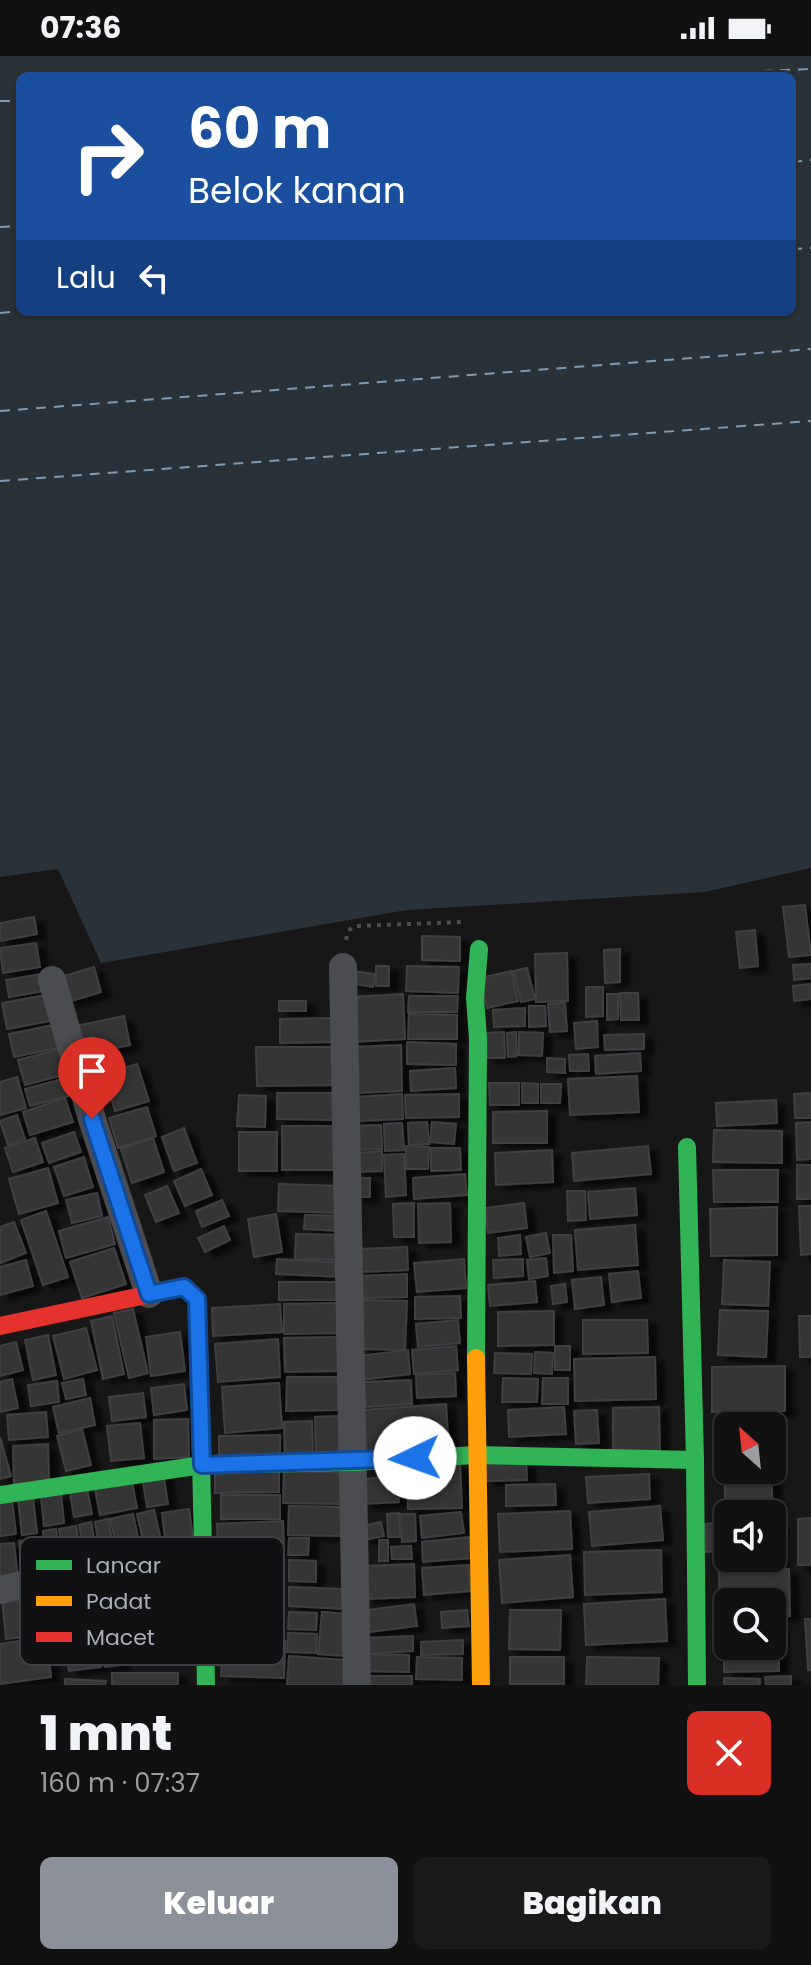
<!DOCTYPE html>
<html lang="id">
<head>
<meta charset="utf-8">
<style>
  :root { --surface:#111; --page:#1a1a1a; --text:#f1f3f6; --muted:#9c9d9f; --line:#303131; --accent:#8c9099 }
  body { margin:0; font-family:Poppins,sans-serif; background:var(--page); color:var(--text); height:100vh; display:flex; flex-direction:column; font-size:30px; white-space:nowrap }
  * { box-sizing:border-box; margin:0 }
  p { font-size:26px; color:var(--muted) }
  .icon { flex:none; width:44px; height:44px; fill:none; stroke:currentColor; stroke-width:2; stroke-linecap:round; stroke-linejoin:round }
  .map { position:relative; height:1629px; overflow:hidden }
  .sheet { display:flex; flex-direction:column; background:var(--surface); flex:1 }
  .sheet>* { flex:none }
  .top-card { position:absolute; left:16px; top:16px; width:780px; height:244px; border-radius:12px; box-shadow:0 2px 6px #0004,0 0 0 2px var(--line); background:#1a4fa0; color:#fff; overflow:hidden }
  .needle { width:52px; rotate:333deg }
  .buttons { position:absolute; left:714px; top:1356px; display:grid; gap:16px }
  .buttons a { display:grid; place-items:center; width:72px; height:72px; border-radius:12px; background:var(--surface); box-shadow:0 2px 6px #0004,0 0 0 2px var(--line); font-size:40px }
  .pin { position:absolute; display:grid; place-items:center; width:68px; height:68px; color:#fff; margin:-82px -34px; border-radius:50% 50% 50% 0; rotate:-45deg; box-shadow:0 0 8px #0007 }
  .pin .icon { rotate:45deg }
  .me { position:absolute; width:88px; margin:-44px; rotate:267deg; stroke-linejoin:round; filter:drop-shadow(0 0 6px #0008) }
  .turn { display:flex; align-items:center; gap:28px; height:168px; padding:0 40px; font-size:36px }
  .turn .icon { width:104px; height:104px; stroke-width:2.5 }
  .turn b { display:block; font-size:56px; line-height:68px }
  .then { display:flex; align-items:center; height:76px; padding:0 40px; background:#0003; gap:16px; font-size:30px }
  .round { display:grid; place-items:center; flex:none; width:84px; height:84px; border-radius:12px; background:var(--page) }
  .summary { display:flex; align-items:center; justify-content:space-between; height:136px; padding:0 40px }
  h1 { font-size:48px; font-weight:800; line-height:60px }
  .cta { display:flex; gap:16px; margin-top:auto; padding:16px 40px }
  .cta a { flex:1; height:92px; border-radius:12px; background:var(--accent); color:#fff; font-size:32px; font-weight:800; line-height:92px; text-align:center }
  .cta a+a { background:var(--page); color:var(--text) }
  .status { display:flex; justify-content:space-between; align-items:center; height:56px; padding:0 40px; background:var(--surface); direction:ltr }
  .status svg { height:22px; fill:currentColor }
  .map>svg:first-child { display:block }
</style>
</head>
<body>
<div class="status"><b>07:36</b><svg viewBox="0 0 49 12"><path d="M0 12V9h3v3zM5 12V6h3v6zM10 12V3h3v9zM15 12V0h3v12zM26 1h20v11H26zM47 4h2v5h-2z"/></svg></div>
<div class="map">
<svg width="811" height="1629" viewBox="0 0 811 1629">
  <defs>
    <filter id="shadow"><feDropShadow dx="9" dy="5" stdDeviation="2" flood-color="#0009"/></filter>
  </defs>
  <rect width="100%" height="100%" fill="#171717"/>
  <!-- water -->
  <path fill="#2a3239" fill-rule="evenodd" d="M0,0H811V812L705,836L407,854L101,907L58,813L0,821ZM20,20H792V256H20Z"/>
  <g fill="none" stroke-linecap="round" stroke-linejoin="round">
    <!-- ferry -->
    <g stroke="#7f9bb3" stroke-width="2" stroke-dasharray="10 8" stroke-linecap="butt">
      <polyline points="636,20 811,13"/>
      <polyline points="0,45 20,45"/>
      <polyline points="792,106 811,104"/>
      <polyline points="0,171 20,170"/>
      <polyline points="792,193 811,192"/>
      <polyline points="0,257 20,255"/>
      <polyline points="0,355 811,293"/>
      <polyline points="0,425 811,365"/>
    </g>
  </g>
  <!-- building -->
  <g fill="#353536" stroke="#3f4043" stroke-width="2" filter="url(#shadow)">
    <polygon points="805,849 811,899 789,901 783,851"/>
    <polygon points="34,861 37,878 0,885 0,867"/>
    <polygon points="755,874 758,910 740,912 736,876"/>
    <polygon points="422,880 460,881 460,905 422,904"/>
    <polygon points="36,887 40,911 3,917 0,892"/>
    <polygon points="620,893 620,926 605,927 604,894"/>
    <polygon points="567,897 568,945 536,946 535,898"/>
    <polygon points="811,908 811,922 794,924 793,909"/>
    <rect x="376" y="910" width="13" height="20"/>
    <polygon points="407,910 459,911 458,937 406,935"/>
    <polygon points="94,911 101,936 68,946 61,921"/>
    <polygon points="527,912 535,943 521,946 513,915"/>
    <polygon points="346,914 375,918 373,931 344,926"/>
    <polygon points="511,915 518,945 487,952 480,922"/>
    <polygon points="42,918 44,935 9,941 6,924"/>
    <polygon points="811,928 811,943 794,945 793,930"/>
    <polygon points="586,931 603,931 603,960 586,961"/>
    <polygon points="620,937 638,937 639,964 621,964"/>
    <polygon points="403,938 405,983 352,986 350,941"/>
    <polygon points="607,938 618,938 618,963 607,964"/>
    <polygon points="46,939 50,965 7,973 2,947"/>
    <polygon points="409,940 458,940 457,956 408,956"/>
    <rect x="279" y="945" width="27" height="10"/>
    <polygon points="565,947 567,975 550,976 548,948"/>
    <polygon points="529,950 545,950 546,970 529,971"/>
    <polygon points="525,952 525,970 494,971 493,954"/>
    <polygon points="409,958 457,959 457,983 408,983"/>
    <polygon points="124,960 130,989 82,999 76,970"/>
    <polygon points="336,962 336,986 280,987 280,963"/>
    <polygon points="597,965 598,991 576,993 574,967"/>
    <polygon points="58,968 63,991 14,1001 9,978"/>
    <polygon points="504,976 505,1002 487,1002 486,977"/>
    <polygon points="516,976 517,1000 508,1001 507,977"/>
    <polygon points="519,976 543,977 542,1000 519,999"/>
    <polygon points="644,978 644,993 605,994 604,979"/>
    <polygon points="407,986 456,988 456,1009 407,1008"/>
    <polygon points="401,989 402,1035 354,1037 352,991"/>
    <polygon points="256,991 339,991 339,1029 257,1030"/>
    <polygon points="61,993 67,1018 25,1029 18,1004"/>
    <polygon points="640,997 641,1015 596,1018 595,1000"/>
    <polygon points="588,998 589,1015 570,1015 569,999"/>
    <polygon points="547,1002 565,1003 565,1017 547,1016"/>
    <polygon points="137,1008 149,1045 115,1055 104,1018"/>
    <polygon points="455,1012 456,1032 411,1035 410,1015"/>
    <polygon points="637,1020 639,1056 570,1059 568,1023"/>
    <polygon points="17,1021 26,1052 0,1059 0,1026"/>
    <polygon points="63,1023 68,1040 30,1050 25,1033"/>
    <polygon points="489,1027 519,1027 519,1049 490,1049"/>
    <polygon points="522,1027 538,1028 538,1047 522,1047"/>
    <polygon points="541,1028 561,1028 560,1047 541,1047"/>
    <polygon points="277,1037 334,1037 334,1064 277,1063"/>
    <polygon points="811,1037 811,1062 795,1062 794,1038"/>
    <polygon points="402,1038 403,1063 358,1065 357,1041"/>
    <polygon points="459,1038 459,1061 406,1062 405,1039"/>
    <polygon points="239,1039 266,1040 265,1071 237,1070"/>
    <polygon points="65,1042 73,1066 30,1079 23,1056"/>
    <polygon points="776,1044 777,1067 717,1070 716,1047"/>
    <polygon points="147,1051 156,1080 118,1092 109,1062"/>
    <polygon points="547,1055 547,1087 493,1087 493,1056"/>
    <polygon points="17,1059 25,1083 8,1089 0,1065"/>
    <polygon points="427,1066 429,1088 409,1089 408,1067"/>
    <polygon points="432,1066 456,1068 454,1088 430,1086"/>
    <polygon points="811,1066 811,1103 797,1104 796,1067"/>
    <polygon points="402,1067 404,1094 385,1095 384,1068"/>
    <polygon points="381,1069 382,1093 356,1094 355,1070"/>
    <rect x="282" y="1070" width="61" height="44"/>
    <polygon points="184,1072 197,1107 174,1115 162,1081"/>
    <polygon points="714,1074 782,1075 782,1107 713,1106"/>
    <polygon points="74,1076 81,1096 49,1107 42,1087"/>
    <rect x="239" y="1076" width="38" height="39"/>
    <polygon points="35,1082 43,1106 13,1116 5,1092"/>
    <polygon points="153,1082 164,1116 132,1127 121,1093"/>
    <polygon points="406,1090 429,1091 428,1113 406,1113"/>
    <polygon points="648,1090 651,1118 574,1125 572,1097"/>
    <polygon points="431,1092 460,1092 461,1114 431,1115"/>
    <polygon points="552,1094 553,1126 496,1129 495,1097"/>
    <polygon points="382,1095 382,1115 356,1116 355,1097"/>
    <polygon points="404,1098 406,1139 386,1141 384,1099"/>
    <polygon points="84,1101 93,1131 64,1140 54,1111"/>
    <rect x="797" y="1109" width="14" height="34"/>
    <polygon points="48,1112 58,1147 19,1158 9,1123"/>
    <polygon points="201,1113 212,1139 185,1150 174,1125"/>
    <polygon points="713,1114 778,1114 778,1146 714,1146"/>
    <polygon points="465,1118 467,1139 414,1143 413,1122"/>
    <polygon points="355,1122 370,1122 370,1141 354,1141"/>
    <polygon points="279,1128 341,1130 340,1157 278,1155"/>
    <polygon points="167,1130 179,1157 156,1166 145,1139"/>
    <polygon points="635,1132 637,1159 590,1163 588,1136"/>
    <polygon points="567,1135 585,1135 586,1164 568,1165"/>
    <polygon points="97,1137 102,1160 72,1167 66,1144"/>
    <polygon points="222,1144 229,1160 202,1171 196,1155"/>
    <polygon points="414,1147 414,1181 394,1181 393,1148"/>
    <polygon points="450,1147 451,1186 419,1187 418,1148"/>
    <polygon points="524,1147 527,1172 488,1177 485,1152"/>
    <polygon points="799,1150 811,1150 811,1198 801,1199"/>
    <polygon points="777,1151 777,1199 711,1200 710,1153"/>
    <polygon points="46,1155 68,1221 43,1229 21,1164"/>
    <polygon points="276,1158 282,1196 254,1201 248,1163"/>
    <polygon points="305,1159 342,1160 342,1175 304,1173"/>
    <polygon points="108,1161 115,1188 66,1202 59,1175"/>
    <polygon points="14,1166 26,1197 0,1207 0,1171"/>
    <polygon points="635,1169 638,1209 578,1214 575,1174"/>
    <polygon points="224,1170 230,1184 205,1196 198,1182"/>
    <polygon points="546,1177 550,1197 530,1201 526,1181"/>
    <polygon points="296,1178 342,1179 341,1204 295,1203"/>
    <polygon points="520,1179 521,1198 499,1200 498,1182"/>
    <polygon points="553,1179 571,1179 573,1215 554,1217"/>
    <polygon points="407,1191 408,1214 360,1216 360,1193"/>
    <polygon points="114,1192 126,1228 82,1242 70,1206"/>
    <polygon points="546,1202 548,1220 529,1223 527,1204"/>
    <polygon points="277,1203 345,1207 344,1221 276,1218"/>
    <polygon points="464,1203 466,1232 417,1236 414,1207"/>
    <polygon points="523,1203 523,1220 494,1222 493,1204"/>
    <polygon points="26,1204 33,1230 0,1239 0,1211"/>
    <polygon points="724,1204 770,1206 768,1250 722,1248"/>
    <polygon points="638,1215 641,1242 612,1246 609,1218"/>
    <polygon points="407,1218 407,1241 362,1242 361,1220"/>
    <polygon points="601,1221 604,1249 575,1253 572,1224"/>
    <polygon points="535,1225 537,1246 490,1250 488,1229"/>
    <rect x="279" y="1226" width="64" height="18"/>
    <polygon points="565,1228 567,1246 553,1248 551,1230"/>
    <polygon points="460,1240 461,1262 415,1263 415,1241"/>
    <polygon points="363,1244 407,1245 405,1294 361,1293"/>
    <polygon points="342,1247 342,1277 284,1278 284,1248"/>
    <polygon points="280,1248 282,1276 213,1280 212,1252"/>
    <polygon points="133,1253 148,1317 129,1322 114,1257"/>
    <polygon points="720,1254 768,1255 766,1301 718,1299"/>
    <polygon points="554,1255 554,1289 498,1290 498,1256"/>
    <polygon points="112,1260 124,1318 103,1323 91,1265"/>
    <polygon points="799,1260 811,1260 811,1301 800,1301"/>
    <polygon points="458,1264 460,1287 418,1291 416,1268"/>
    <polygon points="583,1264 647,1264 648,1297 583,1298"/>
    <polygon points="86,1272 97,1314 64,1323 53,1280"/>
    <polygon points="180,1276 185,1315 151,1320 146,1281"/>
    <polygon points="48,1279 56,1319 33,1324 25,1284"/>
    <polygon points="339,1281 339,1315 285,1316 284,1282"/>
    <polygon points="278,1283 280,1321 218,1326 215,1288"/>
    <polygon points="16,1286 23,1314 0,1320 0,1290"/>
    <polygon points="456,1290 458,1314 414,1318 412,1294"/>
    <rect x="555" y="1290" width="15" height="24"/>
    <polygon points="408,1294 410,1318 361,1324 358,1300"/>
    <polygon points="535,1296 553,1297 552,1318 534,1317"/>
    <polygon points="495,1297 532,1298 531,1318 494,1317"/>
    <polygon points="655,1301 656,1343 575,1345 574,1303"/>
    <polygon points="785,1310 785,1355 712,1356 712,1311"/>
    <polygon points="455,1317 456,1340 417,1342 416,1319"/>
    <polygon points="287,1321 338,1321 338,1354 286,1355"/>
    <polygon points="503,1322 538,1323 537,1346 502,1346"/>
    <polygon points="543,1322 568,1322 568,1348 542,1348"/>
    <polygon points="12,1323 18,1352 0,1356 0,1326"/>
    <polygon points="83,1323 86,1339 66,1343 62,1327"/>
    <polygon points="411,1324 412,1348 366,1351 364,1326"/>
    <polygon points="57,1325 59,1346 31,1350 28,1329"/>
    <polygon points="279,1327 282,1372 225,1377 222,1331"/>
    <polygon points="184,1328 187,1354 154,1359 151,1332"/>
    <polygon points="143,1337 146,1361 112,1365 109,1341"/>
    <polygon points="90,1342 95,1369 59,1377 53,1351"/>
    <polygon points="446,1348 449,1397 365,1403 362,1354"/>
    <polygon points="564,1351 566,1378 509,1381 508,1354"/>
    <polygon points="659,1351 660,1397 613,1398 613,1352"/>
    <polygon points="597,1354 599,1387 576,1388 574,1355"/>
    <polygon points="46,1356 48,1381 9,1384 7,1359"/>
    <polygon points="339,1360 340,1401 316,1401 315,1361"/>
    <polygon points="774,1362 775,1402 772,1402 772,1370 728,1370 728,1404 725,1404 723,1365"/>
    <polygon points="188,1363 189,1401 154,1403 154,1364"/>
    <polygon points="312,1365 313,1398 285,1400 284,1366"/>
    <polygon points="140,1367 144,1402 111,1405 107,1370"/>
    <polygon points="82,1373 91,1409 66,1415 57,1380"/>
    <polygon points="280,1379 280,1403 219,1404 219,1380"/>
    <polygon points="0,1381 11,1420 0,1423"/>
    <polygon points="48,1388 49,1427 14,1428 13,1390"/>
    <polygon points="526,1406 527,1424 486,1425 485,1408"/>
    <polygon points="460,1408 462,1452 408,1453 407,1410"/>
    <polygon points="279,1411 279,1436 215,1437 215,1412"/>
    <polygon points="284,1415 347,1417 346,1448 283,1447"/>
    <polygon points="771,1415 773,1459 728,1458 726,1461 724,1417"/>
    <polygon points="163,1416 168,1448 147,1451 142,1419"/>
    <polygon points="649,1418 650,1443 588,1447 586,1421"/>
    <polygon points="131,1421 137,1452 100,1459 94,1428"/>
    <polygon points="397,1421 399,1446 363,1448 361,1423"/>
    <polygon points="555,1428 556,1449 506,1450 506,1429"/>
    <polygon points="87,1433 92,1458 74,1461 70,1436"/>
    <polygon points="61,1438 64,1467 44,1470 41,1441"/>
    <rect x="221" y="1439" width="59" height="24"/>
    <polygon points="33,1441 37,1477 22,1479 18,1443"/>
    <polygon points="12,1443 16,1478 0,1480 0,1445"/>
    <polygon points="289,1450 345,1451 344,1480 288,1479"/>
    <polygon points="660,1450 663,1484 592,1490 589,1456"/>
    <polygon points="189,1453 195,1495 167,1499 162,1457"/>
    <polygon points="154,1454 162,1488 145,1492 137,1458"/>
    <polygon points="570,1455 572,1493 500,1496 498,1458"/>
    <polygon points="461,1456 464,1477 422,1482 420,1460"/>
    <polygon points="399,1457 400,1481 388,1481 387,1458"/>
    <polygon points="133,1458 141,1496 119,1500 110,1463"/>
    <polygon points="401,1458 415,1458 416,1485 402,1486"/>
    <polygon points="811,1462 811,1509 798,1509 798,1463"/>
    <polygon points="108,1463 116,1505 102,1508 95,1466"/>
    <polygon points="283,1465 284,1494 218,1497 217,1468"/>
    <polygon points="91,1466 99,1508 87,1511 79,1469"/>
    <polygon points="381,1466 384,1480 364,1484 361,1470"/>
    <polygon points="728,1466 728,1495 706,1496 705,1468"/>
    <polygon points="772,1467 780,1467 780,1507 734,1507 734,1502 772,1502"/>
    <polygon points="76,1470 84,1514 66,1517 59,1473"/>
    <polygon points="56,1473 62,1517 49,1519 43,1475"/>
    <polygon points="470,1481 471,1502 423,1506 422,1486"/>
    <polygon points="289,1482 309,1482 308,1499 288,1499"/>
    <polygon points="41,1483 45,1520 23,1522 19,1485"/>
    <rect x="379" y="1484" width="9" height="21"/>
    <polygon points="14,1487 18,1523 0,1525 0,1488"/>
    <polygon points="411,1490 412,1503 392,1503 391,1491"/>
    <polygon points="661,1494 662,1536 585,1539 584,1496"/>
    <polygon points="570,1499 573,1541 502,1547 499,1504"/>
    <polygon points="289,1504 316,1505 316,1526 289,1525"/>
    <polygon points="414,1508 415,1541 366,1543 365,1510"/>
    <polygon points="469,1509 470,1535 424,1539 422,1512"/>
    <polygon points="789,1513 790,1560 772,1561 772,1546 728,1546 728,1562 720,1563 719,1515"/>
    <polygon points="289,1531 345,1533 344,1553 289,1550"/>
    <polygon points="19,1541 24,1581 6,1583 2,1543"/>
    <polygon points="665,1543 667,1585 586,1589 584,1548"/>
    <polygon points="414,1548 417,1570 363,1577 360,1555"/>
    <polygon points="467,1554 469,1570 442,1572 441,1556"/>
    <polygon points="510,1554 561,1554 560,1594 509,1593"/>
    <polygon points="289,1556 317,1557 316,1574 288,1573"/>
    <polygon points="322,1556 348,1558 345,1600 318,1598"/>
    <polygon points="805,1563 811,1563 811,1614 808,1614"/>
    <polygon points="772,1568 779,1568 779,1615 724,1616 724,1569 728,1569 728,1590 772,1590"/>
    <polygon points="96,1575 101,1611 69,1615 63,1580"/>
    <polygon points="288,1577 317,1578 316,1597 287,1596"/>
    <polygon points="413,1580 413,1595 364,1598 363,1582"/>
    <polygon points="46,1581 51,1621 0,1628 0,1588"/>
    <polygon points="223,1584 285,1585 284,1622 221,1620"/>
    <polygon points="463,1584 463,1598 421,1599 421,1586"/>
    <polygon points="119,1595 121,1609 105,1611 103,1598"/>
    <polygon points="361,1598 409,1599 409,1616 360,1615"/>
    <polygon points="289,1600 344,1604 343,1629 287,1629"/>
    <polygon points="417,1601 462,1602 462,1624 416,1623"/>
    <rect x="510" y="1601" width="54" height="27"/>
    <polygon points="587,1601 659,1602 658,1629 586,1629"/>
    <rect x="112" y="1617" width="66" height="12"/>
    <rect x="364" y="1620" width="48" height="9"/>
    <polygon points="791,1620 791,1629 766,1629 765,1621"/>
    <polygon points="724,1622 760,1623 760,1629 724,1629"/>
    <polygon points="65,1623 106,1625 105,1629 65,1629"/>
  </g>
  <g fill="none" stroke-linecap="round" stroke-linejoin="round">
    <!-- path -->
    <polyline stroke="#4d4e52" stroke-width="4" stroke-dasharray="4 6" stroke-linecap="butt" points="346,884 348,875 354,870 463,866"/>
    <!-- street -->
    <g stroke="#4b4c50" stroke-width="28">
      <polyline points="343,911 357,1629"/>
      <polyline points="52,924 92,1063 149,1238"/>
      <polyline points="0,1534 48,1523 204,1502"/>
    </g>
    <!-- fast -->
    <g stroke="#30b455" stroke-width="18">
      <polyline points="687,1091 695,1404 697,1629"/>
      <polyline points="476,1302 478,982 475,942 479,893"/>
      <polyline points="199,1312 206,1629"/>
      <polyline points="0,1439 202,1409 354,1406 476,1399 695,1404"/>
    </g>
    <!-- slow -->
    <polyline stroke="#ff9f0a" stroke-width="18" points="476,1302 481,1629"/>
    <!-- jam -->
    <polyline stroke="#e5322d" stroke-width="18" points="0,1270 184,1231 197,1243 199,1312"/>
  </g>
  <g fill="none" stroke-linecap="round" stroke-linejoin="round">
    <defs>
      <polyline id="route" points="92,1063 149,1238 184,1231 197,1243 202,1409 415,1402"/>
    </defs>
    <!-- route casing -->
    <use href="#route" stroke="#114b97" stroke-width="20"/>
    <!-- route -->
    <use href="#route" stroke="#1a73e8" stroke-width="14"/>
  </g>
  <!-- legend -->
  <rect x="20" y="1481" width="264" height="128" rx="12" fill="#111113" stroke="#3e4045" stroke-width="2"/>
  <rect x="36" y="1504" width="36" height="10" fill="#30b455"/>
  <rect x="36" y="1540" width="36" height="10" fill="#ff9f0a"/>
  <rect x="36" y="1576" width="36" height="10" fill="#e5322d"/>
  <g font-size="22" fill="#a8adb8">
    <text x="86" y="1517">Lancar</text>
    <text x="86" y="1553">Padat</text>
    <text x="86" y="1589">Macet</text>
  </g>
</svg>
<div class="buttons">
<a><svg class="needle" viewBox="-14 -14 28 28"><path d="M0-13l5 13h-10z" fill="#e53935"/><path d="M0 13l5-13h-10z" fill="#9c9d9f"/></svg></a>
<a><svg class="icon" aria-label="sound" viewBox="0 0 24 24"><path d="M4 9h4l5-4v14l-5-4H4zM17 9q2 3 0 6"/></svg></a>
<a><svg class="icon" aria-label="search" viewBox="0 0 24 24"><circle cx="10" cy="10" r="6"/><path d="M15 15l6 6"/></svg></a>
</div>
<div class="pin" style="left:92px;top:1063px;background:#d93025"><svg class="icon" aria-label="arrive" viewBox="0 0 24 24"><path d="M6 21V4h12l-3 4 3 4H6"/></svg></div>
<svg class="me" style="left:415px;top:1402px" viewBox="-20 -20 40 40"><circle r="19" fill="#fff"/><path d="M0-13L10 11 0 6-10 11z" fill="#1a73e8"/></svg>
<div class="top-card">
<div class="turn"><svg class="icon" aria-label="right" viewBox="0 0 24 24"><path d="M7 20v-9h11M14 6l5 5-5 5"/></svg><div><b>60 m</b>Belok kanan</div></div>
<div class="then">Lalu<svg class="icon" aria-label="left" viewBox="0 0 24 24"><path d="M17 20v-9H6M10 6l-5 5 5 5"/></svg></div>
</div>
</div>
<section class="sheet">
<div class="summary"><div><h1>1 mnt</h1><p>160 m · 07:37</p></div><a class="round" style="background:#d93025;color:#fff"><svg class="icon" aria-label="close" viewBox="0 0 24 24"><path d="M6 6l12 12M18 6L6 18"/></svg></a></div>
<div class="cta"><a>Keluar</a><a>Bagikan</a></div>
</section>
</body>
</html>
